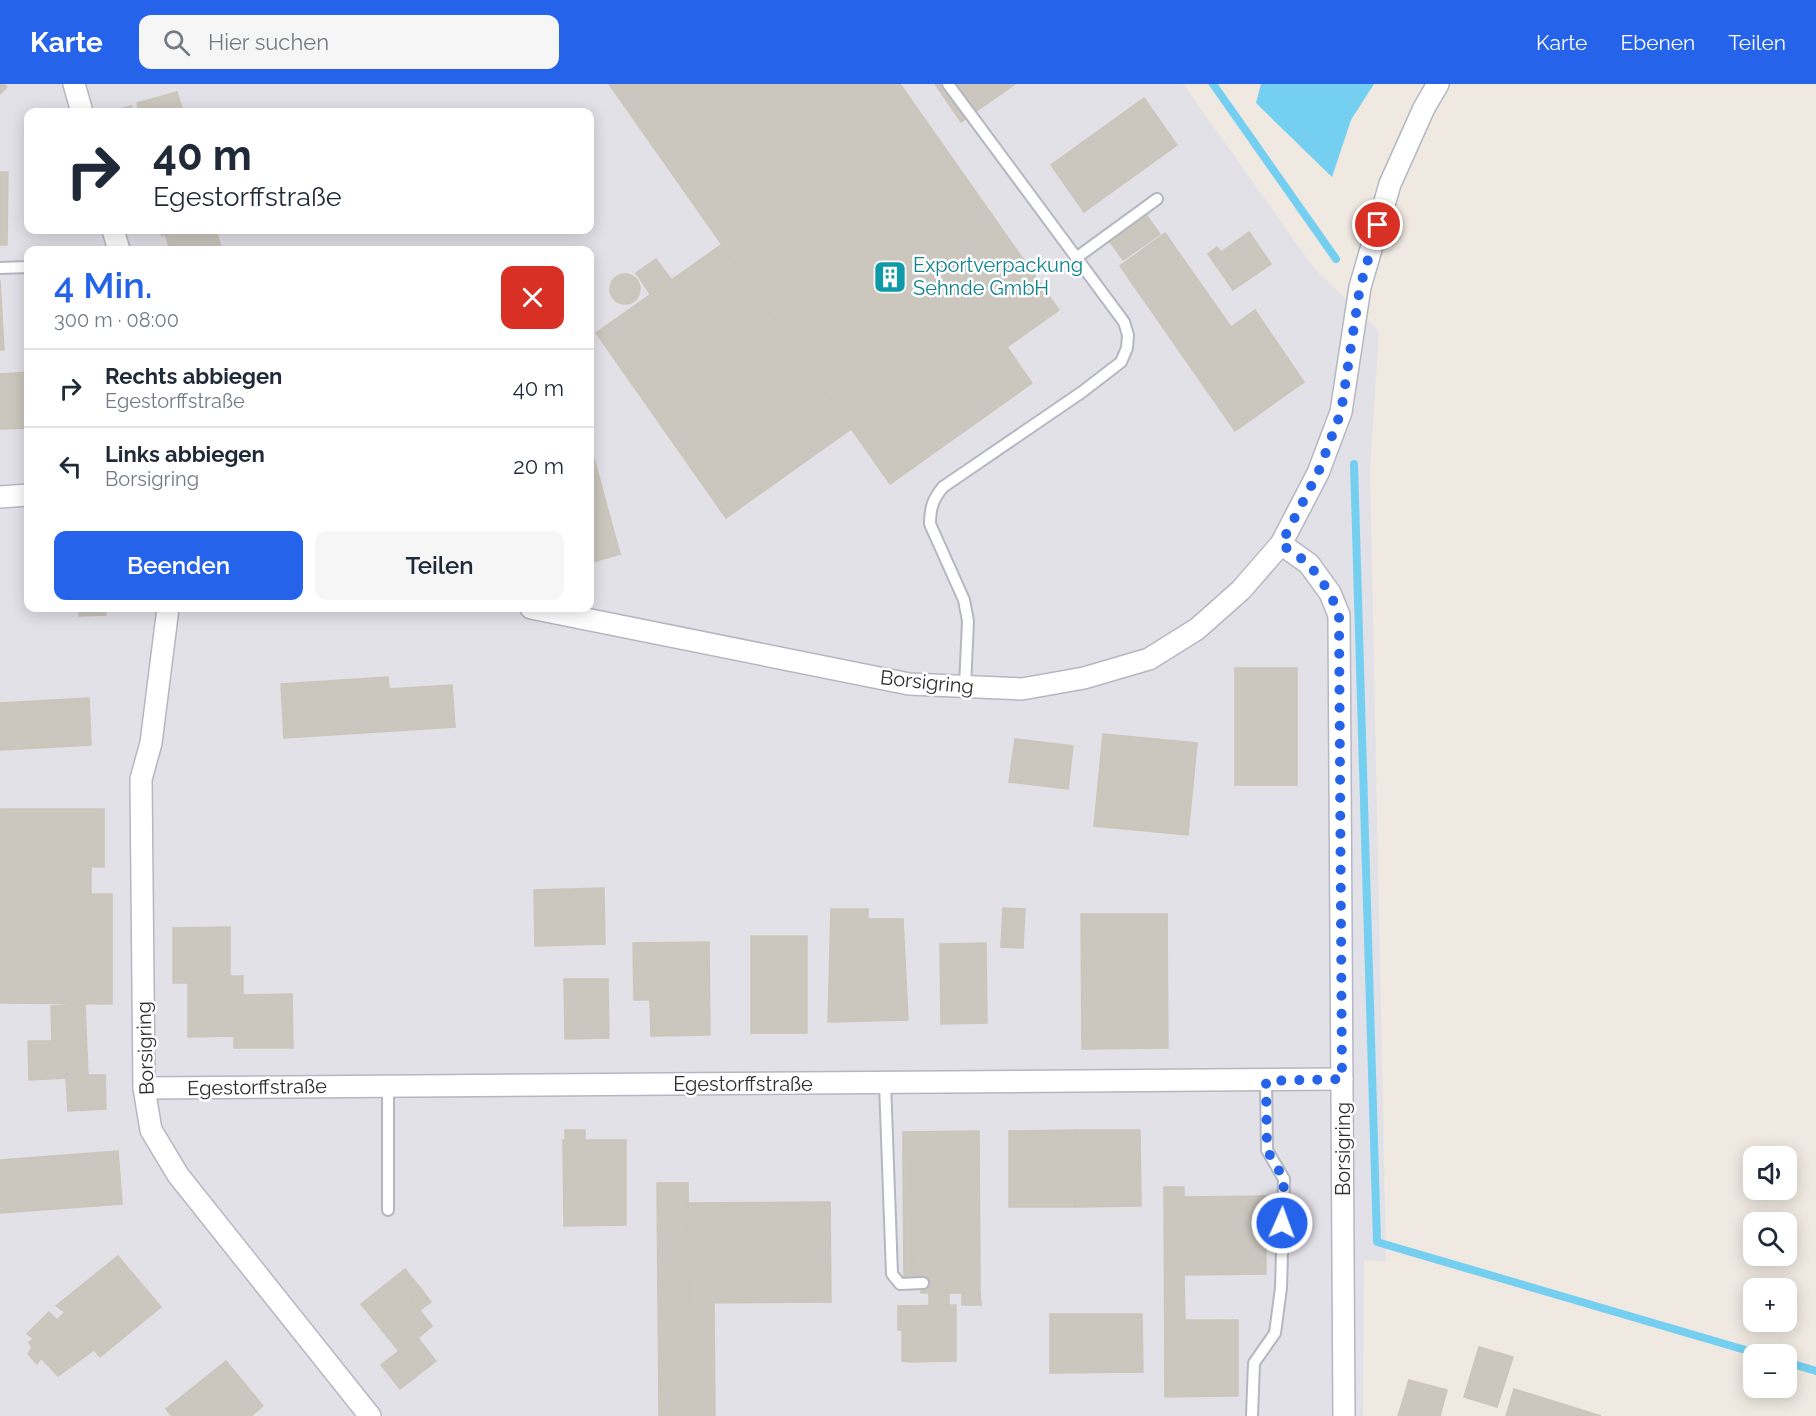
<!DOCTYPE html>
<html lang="de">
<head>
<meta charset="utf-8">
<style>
  :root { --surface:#fff; --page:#f6f6f7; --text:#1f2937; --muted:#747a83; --line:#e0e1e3; --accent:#2563eb }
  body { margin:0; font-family:Raleway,sans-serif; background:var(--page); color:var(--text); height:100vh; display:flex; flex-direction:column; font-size:22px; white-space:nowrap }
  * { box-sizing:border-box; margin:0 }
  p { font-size:20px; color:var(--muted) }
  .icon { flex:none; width:33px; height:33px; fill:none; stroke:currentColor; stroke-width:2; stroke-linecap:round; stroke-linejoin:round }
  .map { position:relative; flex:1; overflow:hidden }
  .panel { position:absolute; left:24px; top:162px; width:570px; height:366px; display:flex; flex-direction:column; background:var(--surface); border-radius:12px; box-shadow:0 3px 15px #0003 }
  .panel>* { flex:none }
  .hud { position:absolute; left:24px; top:24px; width:570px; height:126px; border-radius:12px; box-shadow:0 3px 15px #0003; background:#fff; color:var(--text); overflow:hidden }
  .controls { position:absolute; left:1743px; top:1062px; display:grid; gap:12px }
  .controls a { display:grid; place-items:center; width:54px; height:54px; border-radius:12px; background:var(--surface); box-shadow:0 3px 15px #0003; font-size:30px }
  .pin { position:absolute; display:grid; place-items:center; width:51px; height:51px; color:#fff; margin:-26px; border:3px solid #fff; border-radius:50%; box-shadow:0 2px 6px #0007 }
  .me { position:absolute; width:66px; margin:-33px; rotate:2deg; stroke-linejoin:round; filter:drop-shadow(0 0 4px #0008) }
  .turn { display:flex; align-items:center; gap:21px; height:126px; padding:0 30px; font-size:27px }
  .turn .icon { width:78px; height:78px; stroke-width:2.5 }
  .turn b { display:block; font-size:42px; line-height:51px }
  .round { display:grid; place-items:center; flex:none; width:63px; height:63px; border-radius:12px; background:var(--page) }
  .head { display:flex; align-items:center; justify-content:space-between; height:102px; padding:0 30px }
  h1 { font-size:36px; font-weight:600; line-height:45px; color:var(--accent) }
  .primary-button { display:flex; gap:12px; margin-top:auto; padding:12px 30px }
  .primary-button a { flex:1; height:69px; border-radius:12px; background:var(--accent); color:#fff; font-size:24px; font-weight:600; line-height:69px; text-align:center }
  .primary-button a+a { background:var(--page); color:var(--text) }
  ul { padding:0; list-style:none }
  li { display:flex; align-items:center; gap:18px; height:78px; padding:0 30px; border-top:2px solid var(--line) }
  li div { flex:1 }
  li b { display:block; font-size:22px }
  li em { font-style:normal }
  header { display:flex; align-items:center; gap:36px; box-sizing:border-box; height:84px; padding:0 30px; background:var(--accent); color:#fff }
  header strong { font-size:28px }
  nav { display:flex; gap:33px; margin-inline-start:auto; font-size:21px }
  .search { width:420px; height:54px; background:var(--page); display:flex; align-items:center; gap:15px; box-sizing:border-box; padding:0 21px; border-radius:12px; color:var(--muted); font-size:22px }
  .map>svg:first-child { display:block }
</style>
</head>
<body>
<header>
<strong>Karte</strong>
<div class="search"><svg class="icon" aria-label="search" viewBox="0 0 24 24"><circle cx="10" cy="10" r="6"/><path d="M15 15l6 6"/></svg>Hier suchen</div>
<nav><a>Karte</a><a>Ebenen</a><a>Teilen</a></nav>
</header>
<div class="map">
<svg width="1816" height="1332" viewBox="0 0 1816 1332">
  <rect width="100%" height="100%" fill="#efe9e1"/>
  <!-- industrial -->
  <path fill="#e3e1e8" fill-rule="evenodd" d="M0,0H1183L1314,184L1379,247L1370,384L1386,1177L1364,1176L1363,1332H0ZM28,28H590V146H28ZM28,166H590V524H28Z"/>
  <!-- water -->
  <polygon fill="#75cff0" points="1261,0 1374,0 1351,36 1332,93 1256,19"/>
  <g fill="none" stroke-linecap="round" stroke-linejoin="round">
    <!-- stream -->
    <g stroke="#75cff0" stroke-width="8">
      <polyline points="1213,0 1336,175"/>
      <polyline points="1354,380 1377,1158 1759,1270"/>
      <polyline points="1786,1278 1816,1287"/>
    </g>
  </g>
  <!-- building -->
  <g fill="#cbc7bf" stroke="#cbc5ba" stroke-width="1.5">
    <polygon points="0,0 3,0 7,3 0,10"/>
    <polygon points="609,0 900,0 1059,226 1007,263 1032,299 890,400"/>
    <polygon points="935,0 1015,0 961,38"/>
    <polygon points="177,8 183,28 139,28 137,19"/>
    <polygon points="1144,14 1177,61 1084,128 1051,81"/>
    <polygon points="131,22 133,28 121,28 120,25"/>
    <polygon points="0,88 8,88 7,161 0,161"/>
    <polygon points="1147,132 1160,150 1123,176 1110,158"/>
    <polygon points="160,146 216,146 222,166 170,166 165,150 162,152"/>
    <polygon points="1249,148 1271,180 1233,206 1208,170 1217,163 1221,168"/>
    <polygon points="1165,149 1231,243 1255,226 1304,298 1235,347 1120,182"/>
    <polygon points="721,161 851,345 726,434 596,249"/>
    <polygon points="656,175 671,195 650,210 636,189"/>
    <circle cx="625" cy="205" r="15"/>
    <polygon points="0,196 4,266 0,266"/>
    <polygon points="28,288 28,344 0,345 0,290"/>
    <polygon points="590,360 620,470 590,479"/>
    <polygon points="48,524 105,524 106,531 79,532 79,525 48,526"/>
    <rect x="1235" y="584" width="62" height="117"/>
    <polygon points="388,593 389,605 452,601 455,643 284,654 281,600"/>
    <polygon points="89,614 91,661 0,666 0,619"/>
    <polygon points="1103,650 1197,659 1188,751 1094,742"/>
    <polygon points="1015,655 1073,662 1068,705 1009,698"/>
    <polygon points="0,725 104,725 104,783 91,783 91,810 112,810 112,920 0,919"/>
    <polygon points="604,804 605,860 535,862 534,806"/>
    <polygon points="1003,824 1025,825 1023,864 1001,863"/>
    <polygon points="831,825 868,825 868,835 903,835 908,936 828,938"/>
    <polygon points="1081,830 1167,830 1168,964 1082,965"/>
    <polygon points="230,843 230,892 243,892 243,911 292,910 293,964 234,964 234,952 188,953 188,899 173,899 173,844"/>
    <rect x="751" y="852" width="56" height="97"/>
    <polygon points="709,858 710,951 651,952 650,916 634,916 633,859"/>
    <polygon points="986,859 987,939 941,940 940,860"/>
    <polygon points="564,895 608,895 609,954 565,955"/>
    <polygon points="85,920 88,991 105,991 106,1025 68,1027 66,994 29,996 28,957 52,957 51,922"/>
    <polygon points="565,1046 585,1046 585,1056 626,1056 626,1141 564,1142 563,1056 565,1056"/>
    <polygon points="1075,1046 1140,1046 1141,1122 1075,1123"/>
    <polygon points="1075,1046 1075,1123 1009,1123 1009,1047"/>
    <polygon points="979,1047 980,1193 949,1194 948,1190 922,1191 921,1194 912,1193 911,1072 903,1072 903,1048"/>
    <polygon points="118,1067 122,1120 0,1129 0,1076"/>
    <polygon points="903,1072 911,1072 912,1193 904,1194"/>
    <polygon points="657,1099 688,1099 689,1219 714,1219 715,1332 659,1332"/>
    <polygon points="1164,1103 1184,1103 1184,1113 1266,1112 1266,1190 1184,1191 1185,1236 1223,1236 1223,1312 1165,1313"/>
    <polygon points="830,1118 831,1218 689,1219 688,1119"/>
    <polygon points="118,1172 161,1223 100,1273 94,1266 58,1292 41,1274 37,1280 28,1270 32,1264 29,1258 34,1255 27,1250 49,1228 57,1236 65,1228 56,1222"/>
    <polygon points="405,1185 422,1206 411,1215 432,1242 418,1254 436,1277 418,1291 361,1220"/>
    <polygon points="948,1190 949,1194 980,1193 980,1209 949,1209 949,1221 929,1222 929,1209 921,1209 922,1191"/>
    <polygon points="422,1206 431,1218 420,1226 411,1215"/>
    <polygon points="962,1209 980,1209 981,1221 962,1221"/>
    <polygon points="956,1221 956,1277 911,1278 911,1246 898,1246 898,1222"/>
    <polygon points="1050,1230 1142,1230 1143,1288 1050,1289"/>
    <rect x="1223" y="1236" width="15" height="76"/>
    <polygon points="902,1246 911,1246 911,1278 902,1277"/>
    <polygon points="1479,1263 1513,1273 1497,1323 1464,1313"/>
    <polygon points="399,1267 418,1291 400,1305 381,1281"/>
    <polygon points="226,1277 263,1322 251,1332 172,1332 166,1325"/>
    <polygon points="1409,1296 1447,1306 1440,1332 1398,1332"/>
    <polygon points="1514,1305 1601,1332 1506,1332"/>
  </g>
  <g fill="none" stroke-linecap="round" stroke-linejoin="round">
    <defs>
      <g id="lane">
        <path d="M948,0L1124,238L1128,251L1127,264L1121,278L1082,308L943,403C933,415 930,424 930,440L964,516L968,537L965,602"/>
        <polyline points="1076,174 1157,115"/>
        <polyline points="0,184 28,183"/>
        <polyline points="885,999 892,1190 900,1200 923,1199"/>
        <polyline points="388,1002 388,1126"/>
        <polyline points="1252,1332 1254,1279 1275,1249 1281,1204 1284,1095 1267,1066 1266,997"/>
      </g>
      <g id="street">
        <polyline points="74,0 82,28"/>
        <polyline points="113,146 119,166"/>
        <polyline points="0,413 28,411"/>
        <polyline points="1281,460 1309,480 1330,509 1339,531 1344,1332"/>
        <polyline points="168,524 151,659 141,695 144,1004 151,1046 178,1091 370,1332"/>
        <polyline points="531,524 909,600 1022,605 1084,594 1149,575 1197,545 1241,506 1281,460 1318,389 1341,328 1360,203 1390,100 1424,24 1438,0"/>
        <polyline points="144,1004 1342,995"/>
      </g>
    </defs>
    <!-- lane casing -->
    <use href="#lane" stroke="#b4b7c1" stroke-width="14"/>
    <!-- street casing -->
    <use href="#street" stroke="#b4b7c1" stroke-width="24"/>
    <!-- lane -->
    <use href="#lane" stroke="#fff" stroke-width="10"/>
    <!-- street -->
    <use href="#street" stroke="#fff" stroke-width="21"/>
  </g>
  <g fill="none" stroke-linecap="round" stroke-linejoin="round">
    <!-- route -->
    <polyline stroke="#2563eb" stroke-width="10" stroke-dasharray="0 18" points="1282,1139 1284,1095 1267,1066 1266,997 1342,995 1339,531 1330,509 1309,480 1281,460 1318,389 1341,328 1360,203 1378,141"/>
  </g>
  <!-- icons -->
  <defs>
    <symbol id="building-square" viewBox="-11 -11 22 22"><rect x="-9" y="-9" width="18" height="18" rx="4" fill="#0f9aa8" stroke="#fff"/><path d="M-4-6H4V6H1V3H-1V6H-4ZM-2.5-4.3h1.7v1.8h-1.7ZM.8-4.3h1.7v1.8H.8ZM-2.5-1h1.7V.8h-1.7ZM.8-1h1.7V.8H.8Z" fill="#fff"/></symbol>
  </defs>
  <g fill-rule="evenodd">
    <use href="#building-square" x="871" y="174" width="38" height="38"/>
  </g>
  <g text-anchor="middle" stroke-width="5" stroke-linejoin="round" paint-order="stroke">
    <!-- culture labels -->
    <g font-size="20" fill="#0d838f" stroke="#fff" text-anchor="start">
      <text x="913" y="188">Exportverpackung<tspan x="913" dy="23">Sehnde GmbH</tspan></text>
    </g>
    <!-- street labels -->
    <g font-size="20" fill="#2e2e2e" stroke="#fff">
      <text transform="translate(927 598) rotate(6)" y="7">Borsigring</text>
      <text transform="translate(145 964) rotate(-92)" y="7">Borsigring</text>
      <text x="743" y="1007">Egestorffstraße</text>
      <text transform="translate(257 1003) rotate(-1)" y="7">Egestorffstraße</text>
      <text transform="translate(1343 1065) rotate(-90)" y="7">Borsigring</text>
    </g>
  </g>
</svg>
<div class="controls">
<a><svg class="icon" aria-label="sound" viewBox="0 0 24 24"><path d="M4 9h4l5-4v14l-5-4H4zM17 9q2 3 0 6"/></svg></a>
<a><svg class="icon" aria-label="search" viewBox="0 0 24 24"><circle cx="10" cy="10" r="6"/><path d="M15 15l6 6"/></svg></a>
<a>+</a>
<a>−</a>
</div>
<div class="pin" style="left:1378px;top:141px;background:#d93025"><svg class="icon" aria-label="arrive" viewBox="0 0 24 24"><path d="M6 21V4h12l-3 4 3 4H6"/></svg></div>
<svg class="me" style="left:1282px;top:1139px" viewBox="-20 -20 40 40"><circle r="17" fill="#2563eb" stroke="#fff" stroke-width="3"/><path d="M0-11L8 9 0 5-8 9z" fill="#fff"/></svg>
<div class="hud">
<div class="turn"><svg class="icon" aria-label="right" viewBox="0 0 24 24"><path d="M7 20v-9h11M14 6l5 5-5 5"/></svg><div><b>40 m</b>Egestorffstraße</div></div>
</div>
<section class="panel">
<div class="head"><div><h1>4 Min.</h1><p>300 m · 08:00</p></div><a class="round" style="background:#d93025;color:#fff"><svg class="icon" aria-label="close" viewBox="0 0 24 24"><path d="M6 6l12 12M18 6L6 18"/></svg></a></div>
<ul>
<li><svg class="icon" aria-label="right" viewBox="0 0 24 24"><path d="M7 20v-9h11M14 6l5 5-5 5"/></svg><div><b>Rechts abbiegen</b><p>Egestorffstraße</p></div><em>40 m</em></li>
<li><svg class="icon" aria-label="left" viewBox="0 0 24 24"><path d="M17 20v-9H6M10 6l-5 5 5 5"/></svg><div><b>Links abbiegen</b><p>Borsigring</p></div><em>20 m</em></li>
</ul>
<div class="primary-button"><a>Beenden</a><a>Teilen</a></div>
</section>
</div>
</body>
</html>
